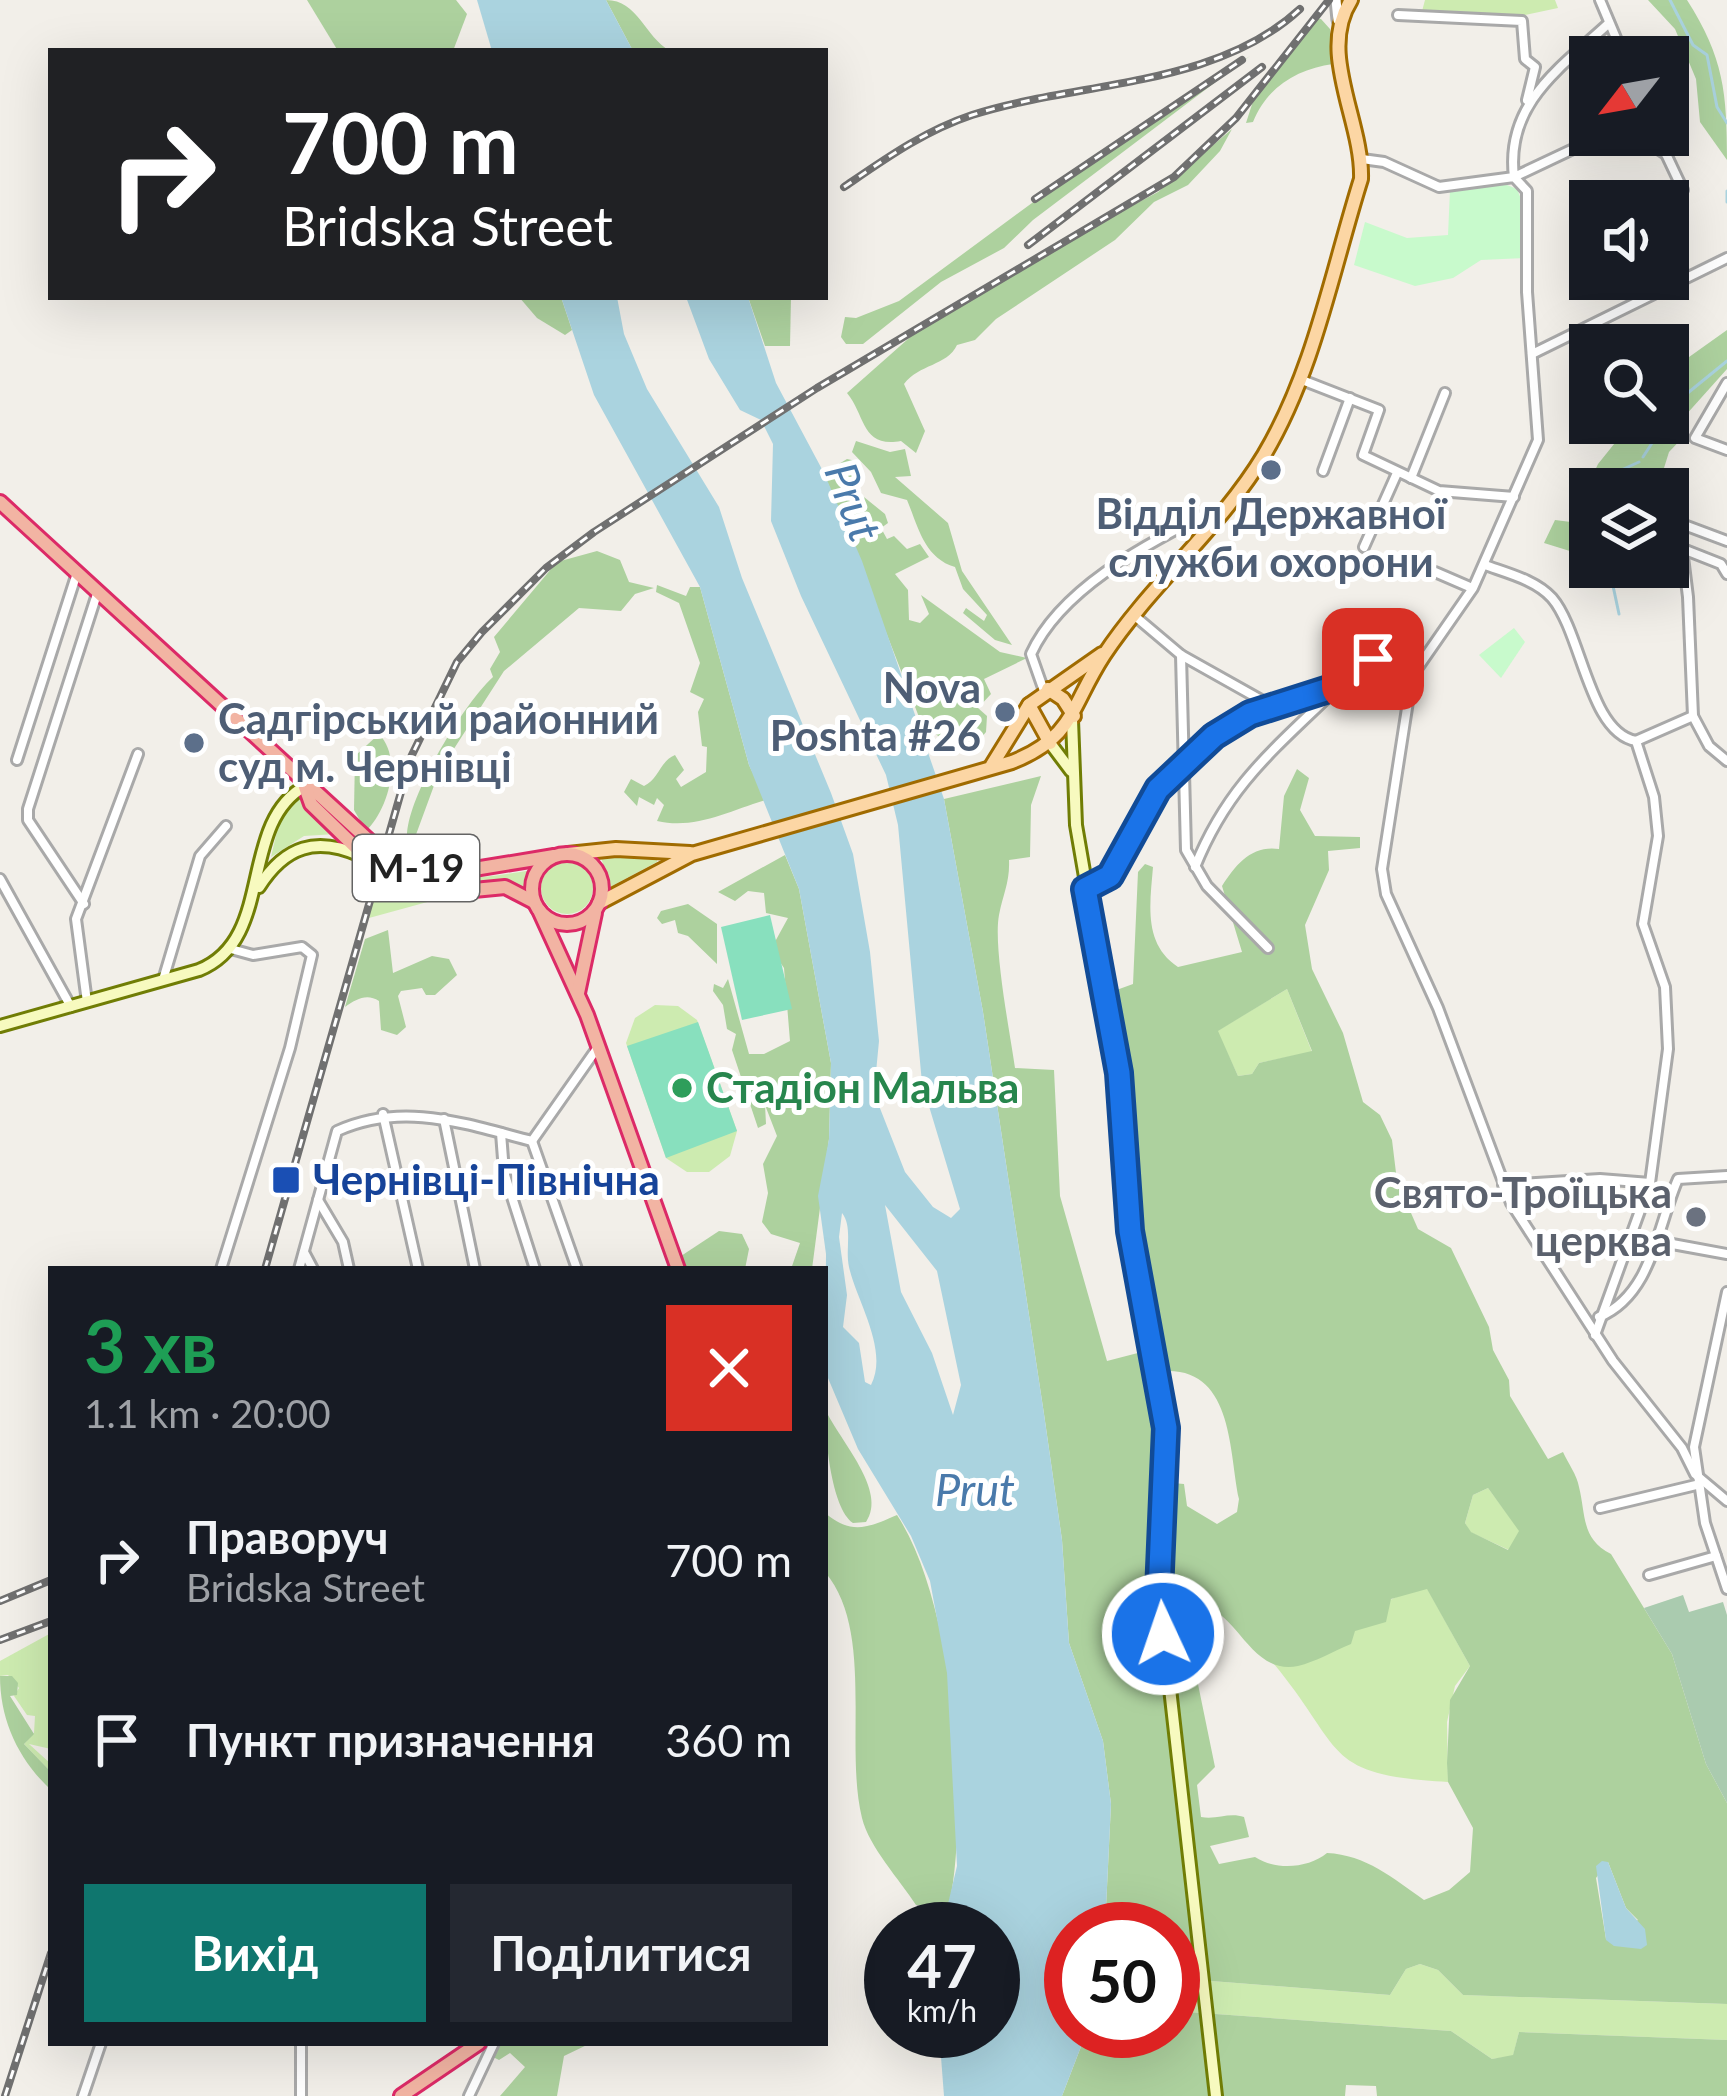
<!DOCTYPE html>
<html lang="uk">
<head>
<meta charset="utf-8">
<style>
  :root { --surface:#171b24; --page:#242831; --text:#f1f3f6; --muted:#9ea1a6; --accent:#0f766e }
  body { margin:0; font-family:Lato,sans-serif; background:var(--page); color:var(--text); height:100vh; display:flex; flex-direction:column; font-size:45px; white-space:nowrap }
  * { box-sizing:border-box; margin:0 }
  p { font-size:39px; color:var(--muted) }
  .icon { flex:none; width:66px; height:66px; fill:none; stroke:currentColor; stroke-width:2; stroke-linecap:round; stroke-linejoin:round }
  .map { position:relative; flex:1; overflow:hidden }
  .sheet { position:absolute; left:48px; top:1266px; width:780px; height:780px; display:flex; flex-direction:column; background:var(--surface); border-radius:0px; box-shadow:0 12px 48px #0002 }
  .sheet>* { flex:none }
  .hud { position:absolute; left:48px; top:48px; width:780px; height:252px; border-radius:0px; box-shadow:0 12px 48px #0002; background:#202124; color:#fff; overflow:hidden }
  .needle { width:78px; rotate:239deg }
  .tools { position:absolute; left:1569px; top:36px; display:grid; gap:24px }
  .tools a { display:grid; place-items:center; width:120px; height:120px; border-radius:0px; background:var(--surface); box-shadow:0 12px 48px #0002; font-size:60px }
  .speed { position:absolute; left:864px; top:1902px; display:flex; gap:24px; font-size:60px; font-weight:700; text-align:center }
  .speed>* { display:grid; place-content:center; width:156px; height:156px; border-radius:50%; background:var(--surface); box-shadow:0 12px 48px #0002; line-height:1 }
  .speed small { font-size:30px; font-weight:400 }
  .speed .limit { border:18px solid #d22; background:#fff; color:#111 }
  .pin { position:absolute; display:grid; place-items:center; width:102px; height:102px; color:#fff; margin:-51px; border-radius:24px; box-shadow:0 6px 18px #0006 }
  .me { position:absolute; width:132px; margin:-66px; rotate:357deg; stroke-linejoin:round; filter:drop-shadow(0 0 9px #0008) }
  .turn { display:flex; align-items:center; gap:42px; height:252px; padding:0 36px; font-size:54px }
  .turn .icon { width:156px; height:156px; stroke-width:2.5 }
  .turn b { display:block; font-size:84px; line-height:102px }
  .round { display:grid; place-items:center; flex:none; width:126px; height:126px; border-radius:0px; background:var(--page) }
  .head { display:flex; align-items:center; justify-content:space-between; height:204px; padding:0 36px }
  h1 { font-size:72px; font-weight:700; line-height:90px; color:#1e9e55 }
  .button { display:flex; gap:24px; margin-top:auto; padding:24px 36px }
  .button a { flex:1; height:138px; border-radius:0px; background:var(--accent); color:#fff; font-size:48px; font-weight:700; line-height:138px; text-align:center }
  .button a+a { background:var(--page); color:var(--text) }
  ul { padding:0; list-style:none }
  li { display:flex; align-items:center; gap:36px; height:180px; padding:0 36px }
  li div { flex:1 }
  li b { display:block; font-size:45px }
  li em { font-style:normal }
  .map>svg:first-child { display:block }
</style>
</head>
<body>
<div class="map">
<svg width="1727" height="2096" viewBox="0 0 1727 2096">
  <rect width="100%" height="100%" fill="#f2efe9"/>
  <!-- grass -->
  <g fill="#cdebb0">
    <polygon points="1425,0 1555,0 1558,8 1525,15 1421,15"/>
    <polygon points="301,797 336,834 304,836 271,857 280,818 293,799"/>
    <path d="M313,799C335,813 355,837 376,855C419,890 482,878 532,870L526,889C503,880 485,886 461,886C389,886 360,846 313,799Z"/>
    <polygon points="600,854 657,857 657,862 610,887"/>
    <circle cx="567" cy="888" r="26"/>
    <polygon points="378,876 385,880 442,898 369,918"/>
    <polygon points="1287,989 1312,1052 1259,1063 1252,1074 1238,1076 1217,1031"/>
    <polygon points="655,1005 678,1006 697,1020 737,1131 730,1156 709,1172 687,1172 666,1158 626,1043 635,1018"/>
    <polygon points="1488,1488 1520,1531 1509,1550 1470,1532 1465,1523 1473,1495"/>
    <path d="M1427,1588L1470,1666L1455,1686L1447,1722L1448,1782C1321,1775 1346,1751 1274,1664C1322,1671 1352,1623 1390,1600C1400,1594 1415,1592 1427,1588Z"/>
    <polygon points="51,1633 51,1749 29,1744 51,1764 51,1772 24,1744 34,1733 35,1716 27,1715 14,1696 19,1688 8,1675 0,1676 0,1661"/>
    <polygon points="1420,1964 1438,1970 1463,1995 1727,2004 1727,2040 1519,2032 1513,2056 1492,2059 1451,2031 1173,2011 1173,1978 1390,1995 1406,1969"/>
  </g>
  <!-- forest -->
  <g fill="#add19e" fill-rule="evenodd">
    <polygon points="307,0 456,0 467,14 453,51 338,51"/>
    <path d="M606,0C638,0 645,37 670,51H633Z"/>
    <path d="M1648,0H1687C1724,58 1727,93 1727,160L1700,122L1696,79L1675,29Z"/>
    <path d="M1311,18L1321,19L1330,29L1333,64C1299,69 1268,85 1253,122L1246,123L1256,92Z"/>
    <polygon points="1250,56 1033,220 1004,248 941,282 863,344 846,344 841,337 845,317 856,318 899,301 1047,192"/>
    <path d="M1232,129L1220,151L1188,185L1154,202L1115,240L996,319L975,340L957,345C947,366 919,364 904,384L925,431L916,453L901,441C861,448 866,416 847,393L917,331L1041,254L1158,192Z"/>
    <polygon points="519,297 561,297 572,330 565,335 537,318"/>
    <polygon points="748,297 791,297 790,346 765,346"/>
    <polygon points="1727,330 1727,369 1684,417 1687,433 1669,452 1659,484 1590,489 1590,567 1599,567 1593,579 1582,578 1573,552 1544,543 1555,520 1571,522 1598,464 1631,423 1668,423 1668,372"/>
    <path d="M856,441L890,452L905,449L911,476L895,477L948,523L962,571L1012,645L995,640L963,613L966,608L984,621L987,615L963,589L955,567C924,558 918,526 907,500L881,493L871,472L852,452Z"/>
    <polygon points="847,459 856,461 859,493 885,514 888,523 881,528 887,539 894,536 907,549 920,544 929,557 895,574 908,590 909,620 920,623 929,614 921,595 1000,652 1027,658 984,679 991,694 978,708 987,716 986,732 976,744 959,733 943,741 919,717 824,473"/>
    <path d="M597,551L620,560L629,582L654,588L635,594L621,611L579,608L504,671L439,772L414,840L407,836C407,797 464,703 493,677L490,669L500,652L494,637L557,562Z"/>
    <path d="M657,585L686,596L690,587H700L749,765L766,800C729,811 695,830 657,821L664,805L657,798L654,805L639,797L637,806L624,792L631,779L644,786C659,779 660,761 675,755L684,770L676,779L681,787L706,772L707,747L702,746L698,712L704,699L690,692L700,663L679,603L656,592Z"/>
    <path d="M379,734C403,759 388,809 366,831L354,810L355,756Z"/>
    <path d="M1297,769L1309,778L1300,810L1315,836L1360,837V848L1328,851L1329,870L1305,925L1312,969L1343,1033L1363,1102L1380,1115L1392,1140L1397,1181L1418,1229L1451,1248L1489,1327L1493,1350L1509,1380L1510,1396L1548,1459L1563,1452C1568,1463 1577,1475 1579,1487C1586,1515 1581,1539 1611,1554L1672,1654L1706,1764L1727,1803V2004L1463,1995L1438,1970L1420,1964L1406,1969L1390,1995L1173,1978V1929H1105L1111,1804L1103,1741L1069,1643L1062,1540L1044,1414L983,1012L944,799L1041,776L1031,805L1030,857L1009,860C1010,882 1003,894 999,915C993,946 1010,1033 1015,1068L1054,1070L1060,1196L1107,1361L1157,1348L1138,1254L1136,1136L1111,992L1133,984L1138,872L1145,864L1153,867C1150,904 1143,944 1178,967L1242,952L1222,886C1236,864 1252,845 1279,849L1284,796ZM1287,989L1312,1051L1259,1063L1252,1074L1238,1076L1218,1031ZM1166,1371C1234,1369 1229,1454 1239,1499L1237,1512L1217,1524L1187,1506L1184,1484L1173,1483ZM1488,1488L1519,1531L1508,1550L1471,1532L1465,1523L1473,1495ZM1427,1589L1470,1666L1450,1700L1447,1763L1448,1782L1473,1828L1470,1872L1449,1890L1424,1900C1393,1878 1366,1855 1327,1853C1309,1868 1276,1871 1255,1857L1219,1864L1210,1846L1249,1837L1244,1817C1229,1812 1217,1820 1201,1817L1197,1785L1215,1767L1184,1616L1189,1609C1234,1593 1245,1677 1298,1666C1315,1662 1334,1651 1351,1644L1355,1631L1386,1622L1391,1599ZM1608,1862L1626,1908L1638,1920L1606,1939L1596,1878Z"/>
    <polygon points="785,855 799,889 831,1063 829,1139 812,1269 791,1269 800,1243 771,1234 762,1222 768,1193 763,1164 777,1136 765,1105 766,1124 758,1128 732,1050 736,1034 727,1029 723,1005 713,991 714,984 723,988 728,979 749,1054 764,1054 790,1041 784,968 771,949 788,918 766,913 764,893 748,891 735,901 718,892"/>
    <polygon points="688,904 717,924 717,964 688,936 678,933 675,920 662,924 657,918 661,911"/>
    <path d="M388,930L393,973L432,956L449,959L457,975L435,995H426L422,988L401,991L398,996L406,1027L397,1035L381,1030L379,1001C367,993 356,999 345,1007L365,939Z"/>
    <polygon points="719,1231 742,1234 749,1249 745,1269 685,1269 681,1256"/>
    <path d="M825,1409C840,1441 888,1491 866,1522L853,1523C831,1508 825,1436 825,1409Z"/>
    <path d="M825,1513C852,1535 867,1528 897,1515C954,1602 970,1805 949,1906L916,1905C900,1880 869,1847 862,1818C844,1745 875,1631 825,1572Z"/>
    <path d="M0,1676H12L18,1683L17,1695L10,1696L34,1734L24,1744L51,1772V1790C18,1759 0,1720 0,1676Z"/>
    <polygon points="1173,2011 1451,2031 1492,2059 1513,2055 1519,2032 1727,2040 1727,2096 1377,2096 1376,2086 1346,2085 1345,2096 1062,2096 1087,2031 1173,2031"/>
    <polygon points="496,2043 591,2043 564,2056 557,2096 500,2096 525,2067 510,2053 499,2060 489,2055"/>
  </g>
  <!-- cemetery -->
  <polygon fill="#aacbaf" points="1683,1595 1689,1612 1723,1602 1727,1615 1727,1803 1706,1764 1672,1654 1644,1608"/>
  <!-- park -->
  <g fill="#c8facc">
    <polygon points="1502,183 1517,189 1523,204 1525,258 1481,260 1453,278 1415,286 1354,265 1365,222 1407,238 1448,235 1450,190"/>
    <polygon points="1514,628 1525,642 1501,678 1479,655"/>
  </g>
  <!-- pitch -->
  <g fill="#88e0be">
    <polygon points="770,915 792,1009 742,1020 721,927"/>
    <polygon points="698,1022 737,1131 666,1158 627,1046"/>
  </g>
  <!-- water -->
  <g fill="#aad3df" fill-rule="evenodd">
    <polygon points="477,0 606,0 633,51 492,51"/>
    <path d="M561,297H617L624,334L647,389L719,507L742,578L831,793L853,854L870,952L879,1041L874,1093L905,1172L933,1207L951,1218L960,1209L922,1083L898,825L886,775L801,596L771,521L773,444L761,420L740,410L709,359L686,297H748L776,383L824,473L862,561L944,799L983,1012L1044,1414L1062,1540L1069,1643L1103,1741L1111,1804L1105,1929H1071V2031H1087L1062,2096H944L939,2031H993V1929H942L957,1866L947,1673L930,1581L911,1536L858,1449L825,1371L826,1254L818,1196L829,1139L831,1063L799,889L749,765L700,587L594,395ZM885,1205L937,1271L961,1385L953,1415L932,1353L901,1292ZM842,1213C853,1227 845,1249 849,1267C857,1302 889,1350 871,1385L865,1382L859,1343L843,1327L847,1295L839,1237Z"/>
    <polygon points="1602,1861 1608,1862 1626,1908 1645,1929 1647,1945 1641,1949 1614,1946 1606,1940 1596,1866"/>
  </g>
  <g fill="none" stroke-linecap="round" stroke-linejoin="round">
    <!-- stream -->
    <g stroke="#aad3df" stroke-width="3">
      <polyline points="1670,0 1693,45 1707,55 1717,107 1727,123"/>
      <polyline points="1727,191 1727,202"/>
      <polyline points="1668,419 1684,396 1727,361"/>
      <polyline points="1643,457 1665,423"/>
      <polyline points="1604,489 1608,476 1639,462"/>
      <polyline points="1609,567 1619,614"/>
    </g>
    <defs>
      <g id="minor">
        <polyline points="1600,0 1624,57"/>
        <polyline points="1398,15 1522,21 1525,59 1535,67 1527,100"/>
        <path d="M1608,24C1560,68 1505,104 1514,177L1588,142L1652,145L1666,154L1683,190"/>
        <polyline points="1362,159 1384,162 1439,187 1514,177 1527,191 1527,292 1538,440 1473,588 1412,676 1382,869 1386,894 1438,1008 1511,1203 1613,1361 1682,1448 1695,1474 1727,1501"/>
        <polyline points="1532,354 1727,258"/>
        <polyline points="1302,380 1379,410 1363,455 1439,491 1514,497"/>
        <polyline points="1727,383 1695,438 1727,450"/>
        <polyline points="1323,471 1350,398"/>
        <polyline points="1673,477 1688,597 1693,716"/>
        <polyline points="1411,478 1445,393"/>
        <polyline points="1679,523 1727,541"/>
        <polyline points="1364,547 1397,473"/>
        <polyline points="1683,549 1721,564 1727,574"/>
        <path d="M1485,565C1507,573 1536,580 1552,598C1582,633 1589,733 1636,741L1654,797L1658,836L1643,924L1665,987L1668,1049L1650,1183L1595,1335"/>
        <polyline points="1435,572 1472,588"/>
        <polyline points="1136,617 1181,655 1270,705"/>
        <polyline points="1181,655 1186,850 1207,886 1268,948"/>
        <path d="M1044,691L1031,654C1060,590 1143,546 1202,516L1216,519"/>
        <polyline points="1636,741 1693,716 1709,746 1727,761"/>
        <polyline points="17,760 77,573"/>
        <path d="M1195,867C1227,787 1272,751 1332,693"/>
        <polyline points="0,879 71,1007"/>
        <polyline points="1085,889 1110,876 1158,789 1213,736 1250,714 1338,686 1373,660 1417,664"/>
        <polyline points="84,904 28,820 28,809 97,594"/>
        <polyline points="163,980 200,856 226,826"/>
        <polyline points="87,1002 76,919 138,754"/>
        <polyline points="383,1114 418,1269"/>
        <polyline points="444,1119 475,1269"/>
        <polyline points="501,1133 504,1172 535,1269"/>
        <polyline points="532,1141 577,1269"/>
        <polyline points="1503,1185 1600,1179 1650,1183"/>
        <polyline points="318,1200 343,1242 349,1269"/>
        <polyline points="1656,1241 1727,1254"/>
        <polyline points="304,1252 313,1269"/>
        <polyline points="221,1269 290,1048 312,955 302,947 253,955 231,949"/>
        <path d="M299,1269L337,1131C403,1101 465,1124 532,1141L598,1047"/>
        <polyline points="1727,1292 1694,1447 1705,1523 1727,1589"/>
        <path d="M1599,1317C1652,1295 1657,1227 1678,1179L1727,1176"/>
        <polyline points="1600,1508 1696,1485"/>
        <polyline points="1649,1575 1716,1556"/>
        <polyline points="301,2043 301,2096"/>
        <polyline points="83,2096 101,2043"/>
        <polyline points="469,2096 494,2043"/>
      </g>
      <polyline id="tertiary" points="1336,0 1338,20"/>
      <g id="secondary">
        <polyline points="1072,720 1076,825 1119,1074 1130,1231 1166,1428 1159,1591 1216,2096"/>
        <polyline points="1050,743 1071,771"/>
        <path d="M259,887C285,846 316,836 361,856"/>
        <path d="M0,1026L199,970C276,939 237,825 305,786"/>
      </g>
      <g id="primary">
        <polyline points="1048,689 1063,699 1074,716"/>
        <polyline points="1029,705 1050,743"/>
        <polyline points="992,765 1029,705 1102,654"/>
        <polyline points="568,854 616,849 690,853"/>
        <path d="M599,903L692,854L1012,762C1075,737 1071,705 1104,655C1151,584 1220,528 1264,455C1314,371 1332,271 1361,179C1363,121 1317,53 1351,0"/>
      </g>
      <g id="trunk">
        <polyline points="0,502 387,857 450,873 554,856"/>
        <polyline points="305,787 311,804 382,873 453,892 505,887 534,902"/>
        <circle cx="567" cy="889" r="35"/>
        <polyline points="539,910 587,1015 678,1269"/>
        <polyline points="578,993 595,913"/>
        <polyline points="401,2096 479,2043"/>
      </g>
    </defs>
    <!-- minor casing -->
    <use href="#minor" stroke="#a9a9a9" stroke-width="14"/>
    <!-- tertiary casing -->
    <use href="#tertiary" stroke="#a9a9a9" stroke-width="15"/>
    <!-- secondary casing -->
    <use href="#secondary" stroke="#707d05" stroke-width="16"/>
    <!-- primary casing -->
    <use href="#primary" stroke="#a06b00" stroke-width="18"/>
    <!-- trunk casing -->
    <use href="#trunk" stroke="#dc2a67" stroke-width="18"/>
    <!-- minor -->
    <use href="#minor" stroke="#fff" stroke-width="8"/>
    <!-- tertiary -->
    <use href="#tertiary" stroke="#fff" stroke-width="9"/>
    <!-- secondary -->
    <use href="#secondary" stroke="#f7fabf" stroke-width="10"/>
    <!-- primary -->
    <use href="#primary" stroke="#fcd6a4" stroke-width="12"/>
    <!-- trunk -->
    <use href="#trunk" stroke="#f2b4a3" stroke-width="12"/>
    <defs>
      <g id="rail">
        <path d="M844,187C885,159 924,131 972,115C1078,81 1215,88 1300,9"/>
        <polyline points="1035,199 1242,60"/>
        <polyline points="1028,245 1262,67"/>
        <polyline points="265,1269 411,757 457,662 482,632 546,568 594,532 817,388 1174,177 1236,118 1329,0"/>
        <polyline points="0,1601 51,1580"/>
        <polyline points="0,1640 51,1621"/>
        <polyline points="5,2096 51,1953"/>
      </g>
    </defs>
    <!-- rail casing -->
    <use href="#rail" stroke="#707070" stroke-width="8"/>
    <!-- rail -->
    <use href="#rail" stroke="#fff" stroke-width="3" stroke-dasharray="9" stroke-linecap="butt"/>
  </g>
  <g fill="none" stroke-linecap="round" stroke-linejoin="round">
    <defs>
      <polyline id="route" points="1163,1634 1159,1592 1166,1428 1130,1231 1119,1073 1085,889 1110,876 1158,789 1214,736 1250,714 1338,686 1373,659"/>
    </defs>
    <!-- route casing -->
    <use href="#route" stroke="#114b97" stroke-width="30"/>
    <!-- route -->
    <use href="#route" stroke="#1a73e8" stroke-width="21"/>
  </g>
  <!-- markers -->
  <g fill="#5c6f8a" stroke="#fff" stroke-width="4.5">
    <circle cx="1271" cy="470" r="12"/>
    <circle cx="1005" cy="712" r="12"/>
    <circle cx="194" cy="743" r="12"/>
  </g>
  <circle fill="#2e9e5b" stroke="#fff" stroke-width="4.5" cx="682" cy="1088" r="12"/>
  <rect fill="#1a4fb4" stroke="#fff" stroke-width="4.5" x="271" y="1165" width="30" height="30" rx="6"/>
  <circle fill="#6b7280" stroke="#fff" stroke-width="4.5" cx="1696" cy="1217" r="12"/>
  <g text-anchor="middle" stroke-width="10" stroke-linejoin="round" paint-order="stroke">
    <!-- shield labels -->
    <rect fill="#fff" stroke="#646464" stroke-width="3" x="353" y="835" width="126" height="66" rx="9"/>
    <g font-size="39" font-weight="bold" fill="#222">
      <text x="416" y="882">М-19</text>
    </g>
    <!-- service labels -->
    <g font-size="42" font-weight="bold" fill="#4e5e75" stroke="#fff">
      <text x="1271" y="529">Відділ Державної<tspan x="1271" dy="48">служби охорони</tspan></text>
      <text x="981" y="703" text-anchor="end">Nova<tspan x="981" dy="48">Poshta #26</tspan></text>
      <text x="218" y="734" text-anchor="start">Садгірський районний<tspan x="218" dy="48">суд м. Чернівці</tspan></text>
    </g>
    <!-- leisure labels -->
    <g font-size="42" font-weight="bold" fill="#27864d" stroke="#fff" text-anchor="start">
      <text x="706" y="1103">Стадіон Мальва</text>
    </g>
    <!-- transit labels -->
    <g font-size="42" font-weight="bold" fill="#164399" stroke="#fff" text-anchor="start">
      <text x="313" y="1195">Чернівці-Північна</text>
    </g>
    <!-- worship labels -->
    <g font-size="42" font-weight="bold" fill="#5b616d" stroke="#fff" text-anchor="end">
      <text x="1672" y="1208">Свято-Троїцька<tspan x="1672" dy="48">церква</tspan></text>
    </g>
    <!-- water labels -->
    <g font-size="45" font-style="italic" fill="#4a7aab" stroke="#fff">
      <text transform="translate(853 502) rotate(69)" y="16">Prut</text>
      <text x="975" y="1506">Prut</text>
    </g>
  </g>
</svg>
<div class="tools">
<a><svg class="needle" viewBox="-14 -14 28 28"><path d="M0-13l5 13h-10z" fill="#e53935"/><path d="M0 13l5-13h-10z" fill="#9ea1a6"/></svg></a>
<a><svg class="icon" aria-label="sound" viewBox="0 0 24 24"><path d="M4 9h4l5-4v14l-5-4H4zM17 9q2 3 0 6"/></svg></a>
<a><svg class="icon" aria-label="search" viewBox="0 0 24 24"><circle cx="10" cy="10" r="6"/><path d="M15 15l6 6"/></svg></a>
<a><svg class="icon" aria-label="layers" viewBox="0 0 24 24"><path d="M12 4l9 5-9 5-9-5zM3 14l9 5 9-5"/></svg></a>
</div>
<div class="speed"><div>47<small>km/h</small></div><div class="limit">50</div></div>
<div class="pin" style="left:1373px;top:659px;background:#d93025"><svg class="icon" aria-label="arrive" viewBox="0 0 24 24"><path d="M6 21V4h12l-3 4 3 4H6"/></svg></div>
<svg class="me" style="left:1163px;top:1634px" viewBox="-20 -20 40 40"><circle r="17" fill="#1a73e8" stroke="#fff" stroke-width="3"/><path d="M0-11L8 9 0 5-8 9z" fill="#fff"/></svg>
<div class="hud">
<div class="turn"><svg class="icon" aria-label="right" viewBox="0 0 24 24"><path d="M7 20v-9h11M14 6l5 5-5 5"/></svg><div><b>700 m</b>Bridska Street</div></div>
</div>
<section class="sheet">
<div class="head"><div><h1>3 хв</h1><p>1.1 km · 20:00</p></div><a class="round" style="background:#d93025;color:#fff"><svg class="icon" aria-label="close" viewBox="0 0 24 24"><path d="M6 6l12 12M18 6L6 18"/></svg></a></div>
<ul>
<li><svg class="icon" aria-label="right" viewBox="0 0 24 24"><path d="M7 20v-9h11M14 6l5 5-5 5"/></svg><div><b>Праворуч</b><p>Bridska Street</p></div><em>700 m</em></li>
<li><svg class="icon" aria-label="arrive" viewBox="0 0 24 24"><path d="M6 21V4h12l-3 4 3 4H6"/></svg><div><b>Пункт призначення</b></div><em>360 m</em></li>
</ul>
<div class="button"><a>Вихід</a><a>Поділитися</a></div>
</section>
</div>
</body>
</html>
